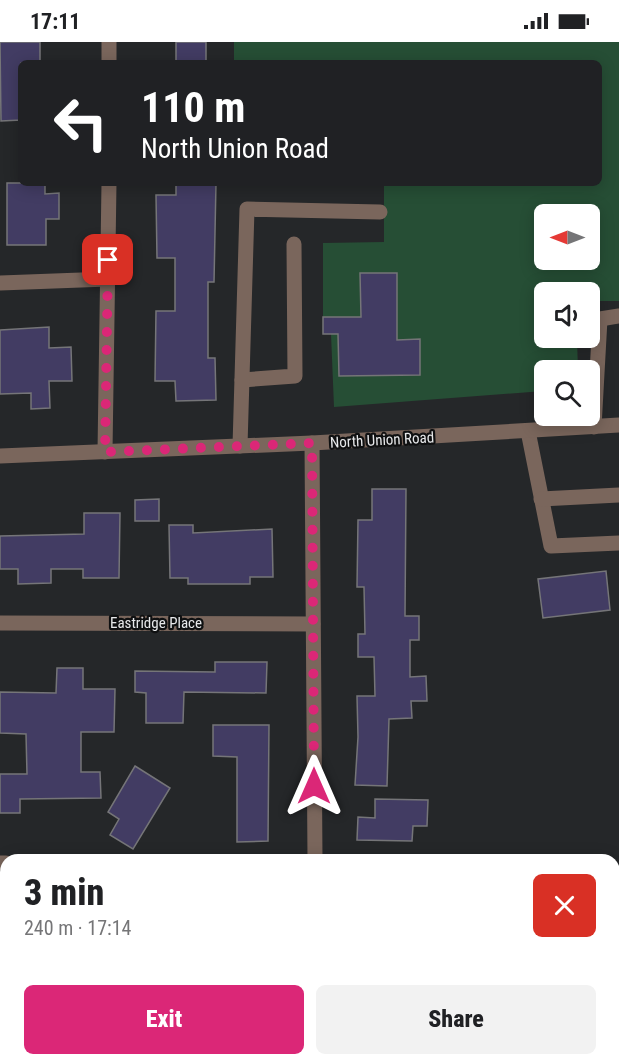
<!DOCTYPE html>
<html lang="en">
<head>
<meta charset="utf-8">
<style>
  :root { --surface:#fff; --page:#f2f2f2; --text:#202124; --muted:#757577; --accent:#db2777 }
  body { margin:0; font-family:"Roboto Condensed",sans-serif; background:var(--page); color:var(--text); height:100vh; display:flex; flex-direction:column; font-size:22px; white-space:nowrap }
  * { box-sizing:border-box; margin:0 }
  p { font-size:20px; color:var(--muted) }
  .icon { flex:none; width:33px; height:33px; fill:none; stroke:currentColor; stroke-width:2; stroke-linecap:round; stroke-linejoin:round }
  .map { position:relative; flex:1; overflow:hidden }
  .sheet { position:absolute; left:0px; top:812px; width:620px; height:212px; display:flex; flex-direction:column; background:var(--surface); border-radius:18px 18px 0 0; box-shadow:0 3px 15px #0003 }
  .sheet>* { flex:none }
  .banner { position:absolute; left:18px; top:18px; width:584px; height:126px; border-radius:9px; box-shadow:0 3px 15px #0003; background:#202124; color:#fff; overflow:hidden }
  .needle { width:39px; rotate:270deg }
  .tools { position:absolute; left:534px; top:162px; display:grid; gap:12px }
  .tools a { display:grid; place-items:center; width:66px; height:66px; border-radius:9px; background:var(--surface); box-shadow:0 3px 15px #0003; font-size:30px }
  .pin { position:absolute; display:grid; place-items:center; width:51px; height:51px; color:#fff; margin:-26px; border-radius:12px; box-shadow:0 3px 9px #0006 }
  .me { position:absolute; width:66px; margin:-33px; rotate:0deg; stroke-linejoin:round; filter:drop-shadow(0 0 4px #0008) }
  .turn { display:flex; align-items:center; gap:21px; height:126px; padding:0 24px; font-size:27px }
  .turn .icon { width:78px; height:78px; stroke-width:2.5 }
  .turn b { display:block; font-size:42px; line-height:51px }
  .round { display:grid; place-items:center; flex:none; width:63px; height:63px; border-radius:9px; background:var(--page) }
  .overview { display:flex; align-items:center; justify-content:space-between; height:102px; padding:0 24px }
  h1 { font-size:36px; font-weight:800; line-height:45px }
  .action { display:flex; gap:12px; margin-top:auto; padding:12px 24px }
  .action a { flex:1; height:69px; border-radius:9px; background:var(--accent); color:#fff; font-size:24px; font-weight:800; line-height:69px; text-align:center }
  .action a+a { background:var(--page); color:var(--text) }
  .status { display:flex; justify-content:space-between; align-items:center; height:42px; padding:0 30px; background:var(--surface); direction:ltr }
  .status svg { height:16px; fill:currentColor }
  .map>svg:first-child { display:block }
</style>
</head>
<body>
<div class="status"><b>17:11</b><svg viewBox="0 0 49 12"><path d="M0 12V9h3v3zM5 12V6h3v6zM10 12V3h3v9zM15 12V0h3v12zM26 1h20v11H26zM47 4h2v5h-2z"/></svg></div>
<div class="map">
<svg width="619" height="1022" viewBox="0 0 619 1022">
  <rect width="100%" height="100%" fill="#252729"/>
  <!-- green -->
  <path fill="#264e35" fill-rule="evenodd" d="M234,0H619V259H590V250H544V296H577L578,328H544V349L334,365L331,292H338L339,334L420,333V298H397L396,231H360L361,275H323V201L384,200V141H598V21H234ZM544,172H590V218H544Z"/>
  <!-- building -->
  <g fill="#423c63" stroke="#757578" stroke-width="1.5">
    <polygon points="0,0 40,0 40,21 21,21 21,78 1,79"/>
    <rect x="176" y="0" width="30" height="21"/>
    <polygon points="7,141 45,141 45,152 59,151 59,177 46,177 46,203 7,203"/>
    <polygon points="176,141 216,141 214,240 208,240 208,316 215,316 216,358 176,359 175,339 155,339 156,269 175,269 175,216 157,216 156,153 176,153"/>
    <polygon points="360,231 397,231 397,298 420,297 420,333 339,334 338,292 323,292 323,275 361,275"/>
    <polygon points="49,285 49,306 71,305 72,339 49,339 50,366 31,367 31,351 0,352 0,288"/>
    <polygon points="372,447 406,447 405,574 419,574 419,598 410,598 410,635 426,634 427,659 411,659 412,676 389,677 387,744 355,743 358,695 357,654 375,654 374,615 358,615 358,592 365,592 364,545 357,545 358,478 372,478"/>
    <polygon points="159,457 159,479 135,479 135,458"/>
    <polygon points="84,471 120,471 119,536 83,536 83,527 51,527 51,541 18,542 18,527 0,527 0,494 84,492"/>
    <polygon points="169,483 193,483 193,491 272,487 273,535 250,535 250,542 188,542 188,536 170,536"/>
    <polygon points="606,529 610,568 543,576 538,537"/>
    <polygon points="215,620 267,620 266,651 184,650 183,681 146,681 146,651 135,650 135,629 215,630"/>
    <polygon points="57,626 83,626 83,647 115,647 114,690 81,690 81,730 100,730 101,756 20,757 20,771 0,771 0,732 27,732 26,692 0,691 0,650 56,651"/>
    <polygon points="213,683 269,683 268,799 237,800 237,715 213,714"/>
    <polygon points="135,724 170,746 133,807 110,793 119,777 108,770"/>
    <polygon points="375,757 428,758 427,784 413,784 412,799 357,798 358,775 375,776"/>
  </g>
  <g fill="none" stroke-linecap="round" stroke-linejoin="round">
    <!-- minor -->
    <g stroke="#7a665c" stroke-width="15">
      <polyline points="109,21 109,0"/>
      <polyline points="0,241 108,237"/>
      <polyline points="242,338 295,334 294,202"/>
      <polyline points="594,385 600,277 619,274"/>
      <polyline points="528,389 551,504 619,501"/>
      <polyline points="312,401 315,818"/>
      <polyline points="240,404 247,167 380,170"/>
      <polyline points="105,410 109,141"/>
      <polyline points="0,414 312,401 619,383"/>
      <polyline points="541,457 619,453"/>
      <polyline points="0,581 313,582"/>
      <polyline points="0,821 6,821"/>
      <polyline points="614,1000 619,1000"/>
      <polyline points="313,1022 313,1017"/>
      <polyline points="492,1022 507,1017"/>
    </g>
  </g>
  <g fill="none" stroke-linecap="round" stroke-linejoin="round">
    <!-- route -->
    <polyline stroke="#db2777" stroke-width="10" stroke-dasharray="0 18" points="108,218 105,410 312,401 314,744"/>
  </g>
  <g text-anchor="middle" stroke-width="4.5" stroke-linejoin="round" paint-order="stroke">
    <!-- street labels -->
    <g font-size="15" fill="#e7e8ea" stroke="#0f1011">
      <text transform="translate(382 398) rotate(-3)" y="5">North Union Road</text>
      <text x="156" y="586">Eastridge Place</text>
    </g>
  </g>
</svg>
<div class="tools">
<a><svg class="needle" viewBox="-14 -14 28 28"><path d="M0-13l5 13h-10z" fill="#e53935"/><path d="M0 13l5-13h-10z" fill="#757577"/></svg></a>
<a><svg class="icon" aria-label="sound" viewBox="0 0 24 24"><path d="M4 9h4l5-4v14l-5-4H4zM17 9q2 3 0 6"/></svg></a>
<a><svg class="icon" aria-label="search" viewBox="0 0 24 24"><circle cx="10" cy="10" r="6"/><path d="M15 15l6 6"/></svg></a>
</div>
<div class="pin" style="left:108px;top:218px;background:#d93025"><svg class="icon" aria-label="arrive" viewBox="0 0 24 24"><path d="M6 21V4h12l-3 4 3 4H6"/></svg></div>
<svg class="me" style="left:314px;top:744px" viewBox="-20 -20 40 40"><path d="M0-17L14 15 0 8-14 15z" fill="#db2777" stroke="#fff" stroke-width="4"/></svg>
<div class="banner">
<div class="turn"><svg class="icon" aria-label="left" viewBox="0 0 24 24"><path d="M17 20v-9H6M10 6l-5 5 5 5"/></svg><div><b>110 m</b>North Union Road</div></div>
</div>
<section class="sheet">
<div class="overview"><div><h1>3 min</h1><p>240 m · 17:14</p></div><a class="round" style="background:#d93025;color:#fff"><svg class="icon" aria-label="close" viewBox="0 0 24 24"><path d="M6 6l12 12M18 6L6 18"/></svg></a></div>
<div class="action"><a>Exit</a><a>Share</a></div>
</section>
</div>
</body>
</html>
